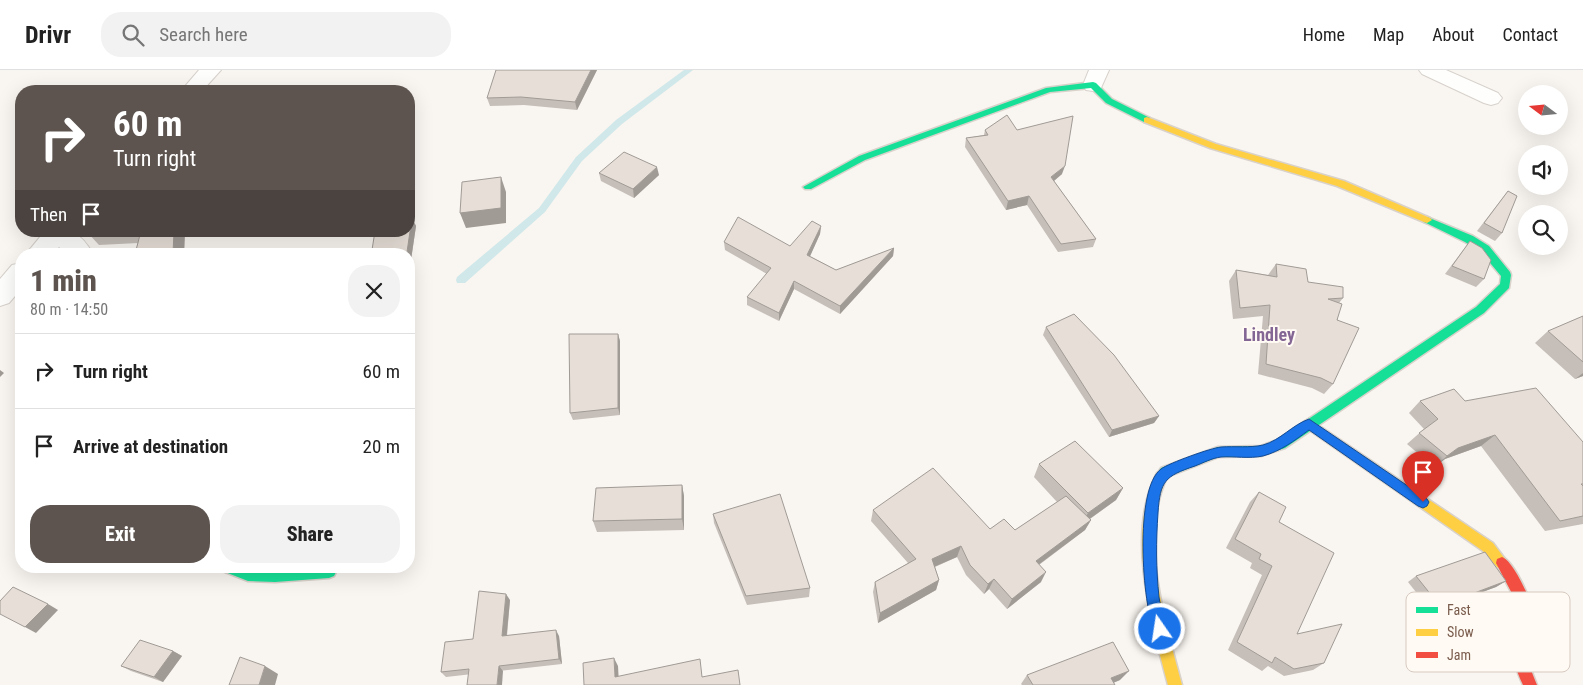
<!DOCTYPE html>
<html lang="en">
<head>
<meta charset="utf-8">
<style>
  :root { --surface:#fff; --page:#f2f2f2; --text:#222; --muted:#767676; --line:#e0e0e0; --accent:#5d544f }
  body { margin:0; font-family:"Roboto Condensed",sans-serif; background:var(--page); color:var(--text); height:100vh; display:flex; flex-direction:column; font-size:19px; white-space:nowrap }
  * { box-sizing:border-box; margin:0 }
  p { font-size:16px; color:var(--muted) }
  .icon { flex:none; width:28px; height:28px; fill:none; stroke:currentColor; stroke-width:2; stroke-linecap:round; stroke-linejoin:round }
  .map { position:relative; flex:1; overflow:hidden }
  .panel { position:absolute; left:15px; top:178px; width:400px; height:325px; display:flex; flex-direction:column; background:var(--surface); border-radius:20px; box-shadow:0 5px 20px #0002 }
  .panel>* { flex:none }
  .guide { position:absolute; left:15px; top:15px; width:400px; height:152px; border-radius:20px; box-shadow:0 5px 20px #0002; background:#5d544f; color:#fff; overflow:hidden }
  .needle { width:32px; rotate:286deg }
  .tools { position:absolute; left:1518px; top:15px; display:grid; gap:10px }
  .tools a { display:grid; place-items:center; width:50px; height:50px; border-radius:50%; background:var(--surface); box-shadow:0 5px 20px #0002; font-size:25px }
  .pin { position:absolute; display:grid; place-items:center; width:42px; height:42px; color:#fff; margin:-51px -21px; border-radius:50% 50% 50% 0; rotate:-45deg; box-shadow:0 0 5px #0007 }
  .pin .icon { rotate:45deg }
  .me { position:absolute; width:55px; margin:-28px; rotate:347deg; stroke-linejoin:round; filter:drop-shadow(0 0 4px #0008) }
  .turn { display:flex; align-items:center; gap:18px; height:105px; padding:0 15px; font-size:22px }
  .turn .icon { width:65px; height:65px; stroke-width:2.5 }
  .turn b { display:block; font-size:35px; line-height:42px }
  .then { display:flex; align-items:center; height:48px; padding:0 15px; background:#0003; gap:10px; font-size:19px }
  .round { display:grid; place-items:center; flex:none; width:52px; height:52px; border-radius:20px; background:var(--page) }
  .headline { display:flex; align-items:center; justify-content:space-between; height:85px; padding:0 15px }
  h1 { font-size:30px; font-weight:800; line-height:38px; color:var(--accent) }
  .button { display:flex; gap:10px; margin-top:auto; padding:10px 15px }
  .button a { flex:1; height:58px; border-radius:20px; background:var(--accent); color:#fff; font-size:20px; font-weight:800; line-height:58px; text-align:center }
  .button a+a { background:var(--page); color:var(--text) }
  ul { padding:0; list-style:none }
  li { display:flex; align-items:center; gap:15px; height:75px; padding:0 15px; border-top:1px solid var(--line) }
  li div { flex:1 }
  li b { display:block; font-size:19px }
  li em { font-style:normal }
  header { display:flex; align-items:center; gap:30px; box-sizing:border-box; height:70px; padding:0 25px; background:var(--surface); border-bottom:1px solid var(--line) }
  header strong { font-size:24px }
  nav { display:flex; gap:28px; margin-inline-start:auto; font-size:18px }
  .search { width:350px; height:45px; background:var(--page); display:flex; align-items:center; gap:12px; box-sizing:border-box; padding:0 18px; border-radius:20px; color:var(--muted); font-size:19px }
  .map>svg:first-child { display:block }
</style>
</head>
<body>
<header>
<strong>Drivr</strong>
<div class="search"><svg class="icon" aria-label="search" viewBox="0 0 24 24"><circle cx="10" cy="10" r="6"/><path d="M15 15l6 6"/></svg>Search here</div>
<nav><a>Home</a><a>Map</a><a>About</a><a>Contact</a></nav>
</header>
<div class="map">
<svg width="1583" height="615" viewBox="0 0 1583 615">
  <rect width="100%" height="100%" fill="#f9f5f0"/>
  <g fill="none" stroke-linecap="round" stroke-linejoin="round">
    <!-- stream -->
    <polygon fill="#d0e8ea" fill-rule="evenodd" points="684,0 693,0 622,54 582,91 545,142 465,213 457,213 456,210 457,207 539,138 576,87 616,50"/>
    <defs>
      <g id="street">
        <polygon points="199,0 221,0 202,21 181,21"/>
        <polygon points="1089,0 1109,0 1100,20 1093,21 1086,20 1083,15"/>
        <polygon points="1419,0 1446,0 1498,23 1502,28 1498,33 1491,35 1484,33 1422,4"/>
        <path d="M45,161C70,161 80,160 93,184H67L59,177L53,184H26Z"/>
        <polygon points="21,193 21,219 9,233 0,236 0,209 12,195"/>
      </g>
      <g id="fast">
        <polygon points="1093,12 1096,13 1112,29 1150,48 1150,52 1144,52 1106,33 1091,18 1050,22 865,90 811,119 805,119 803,117 859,86 1046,18"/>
        <path d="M1427,147L1473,166L1489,176L1510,202L1511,205L1509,218L1484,243L1285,378L1261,386L1218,387L1169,406C1165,411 1163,413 1157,411L1155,407L1161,398L1218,377L1261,376L1277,370L1476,237L1500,214L1501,206L1481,182L1465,172L1424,152L1422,150Z"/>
        <path d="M219,496C238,496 255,500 274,500C293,500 311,496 330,496L334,498L336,502L334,506L329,508L275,512L248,511L220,500Z"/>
      </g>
      <g id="slow">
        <polygon points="1147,47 1216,74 1344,111 1430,148 1432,150 1427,153 1424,152 1337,116 1210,78 1144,52 1144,48"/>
        <polygon points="1309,349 1493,473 1508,493 1507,497 1502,499 1497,497 1483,481 1305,357 1303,354 1305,351"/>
        <path d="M1161,402L1165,403L1167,407C1138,468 1166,554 1182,615H1168C1152,554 1125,463 1157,403Z"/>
      </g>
      <path id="jam" d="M1502,487C1513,491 1527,523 1532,535C1521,570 1523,581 1537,615H1523C1509,585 1509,567 1518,535L1496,493L1497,489Z"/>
    </defs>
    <!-- street casing -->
    <use href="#street" stroke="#d7d1cb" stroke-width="2"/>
    <!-- fast casing -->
    <use href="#fast" stroke="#d9d2cb" stroke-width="3"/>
    <!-- slow casing -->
    <use href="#slow" stroke="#d9d2cb" stroke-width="3"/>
    <!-- jam casing -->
    <use href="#jam" stroke="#d9d2cb" stroke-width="3"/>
    <!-- street -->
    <use href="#street" fill="#fefefd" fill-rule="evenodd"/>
    <!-- fast -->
    <use href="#fast" fill="#16e098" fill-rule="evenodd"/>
    <!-- slow -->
    <use href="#slow" fill="#ffcf43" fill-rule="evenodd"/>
    <!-- jam -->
    <use href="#jam" fill="#f24e42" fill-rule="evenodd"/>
  </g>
  <!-- wall -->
  <g fill="#c6bfb9">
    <polygon points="496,0 597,0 577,40 524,35 490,36 487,28"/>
    <polygon points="985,60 1017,60 1062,104 1054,111 1096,169 1093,177 1058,182 1027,135 1006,140 965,77 966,68 984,65"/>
    <polygon points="599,103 659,105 634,128 601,111"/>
    <polygon points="1508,121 1502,163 1495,171 1477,161"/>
    <polygon points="412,148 416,156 411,190 409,190 409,184 336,184 372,180"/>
    <polygon points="821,156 820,164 810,186 836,200 894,178 893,186 840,244 794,219 779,251 747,235 747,227 767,204 725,180 724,172 790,176"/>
    <polygon points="88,161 185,161 184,184 135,184 138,173 99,175 87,162"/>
    <polygon points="1470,171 1484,209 1476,217 1445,204"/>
    <polygon points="1276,194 1308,212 1343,228 1339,233 1333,314 1324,324 1312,318 1258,304 1263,246 1233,249 1229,211 1236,200 1268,205"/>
    <polygon points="1583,246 1583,306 1575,309 1535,273 1548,261"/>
    <polygon points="1046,257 1159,346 1154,353 1109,367 1043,265"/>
    <polygon points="618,264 620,271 620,345 573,350 570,343"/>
    <polygon points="1420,331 1465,331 1583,372 1583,454 1545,461 1481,376 1445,389 1434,397 1407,374 1424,359 1409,343"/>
    <polygon points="1039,394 1123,418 1116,430 1090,449 1091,450 1085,460 1039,495 1041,512 1007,539 989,519 984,524 966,505 957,487 935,497 939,510 936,520 878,553 873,522 875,512 908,493 871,451 873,440 990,459 1015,460 1057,432 1034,407"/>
    <polygon points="682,415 684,426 684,460 597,462 593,451"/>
    <polygon points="1259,422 1279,452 1297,564 1324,593 1313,600 1284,606 1268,596 1262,601 1228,580 1262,505 1250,498 1252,493 1226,478 1250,432"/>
    <polygon points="713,444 810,518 809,527 747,535 714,453"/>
    <polygon points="1416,506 1506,511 1496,517 1431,541 1408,512"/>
    <polygon points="510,530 507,566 559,566 562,594 446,607 441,602"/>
    <polygon points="173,581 182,586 163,612 131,601 121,596"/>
    <polygon points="1027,605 1120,610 1113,613 1115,615 1022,615 1021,614"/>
  </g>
  <!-- shaded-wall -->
  <g fill="#a19b96">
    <polygon points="591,0 597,0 577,40 575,32"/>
    <polygon points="1065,96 1062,104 1049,115 1051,107"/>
    <polygon points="657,97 659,105 634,128 633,119"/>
    <polygon points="501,107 506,122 506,153 466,158 460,143"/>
    <polygon points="1029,126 1027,135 1006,140 1008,131"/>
    <polygon points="412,148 416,156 411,190 409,184 407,182"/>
    <polygon points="821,156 820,164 807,193 807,185"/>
    <polygon points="174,161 185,161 184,184 173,184"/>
    <polygon points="894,178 893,186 840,244 840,236"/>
    <polygon points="794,211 794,219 779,251 779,243"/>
    <polygon points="618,264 620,271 620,345 618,338"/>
    <polygon points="0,300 4,303 0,307"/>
    <polygon points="1583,303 1583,306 1575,309"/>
    <polygon points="1159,346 1154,353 1109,367 1112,360"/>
    <polygon points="1495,365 1481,376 1445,389 1434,397 1447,386 1458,378"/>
    <polygon points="682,415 684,426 684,460 682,449"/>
    <polygon points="1123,418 1116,430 1081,455 1088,443"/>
    <polygon points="1091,450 1085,460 1030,501 1036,491"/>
    <polygon points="961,476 957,487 929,499 932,489"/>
    <polygon points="1046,502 1041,512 1007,539 1012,529"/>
    <polygon points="994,509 989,519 984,524 988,514"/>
    <polygon points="939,510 936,520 878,553 880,543"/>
    <polygon points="1506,511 1496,517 1431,541 1440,536"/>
    <polygon points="506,524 510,530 506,572 502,566"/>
    <polygon points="48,534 58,540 36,563 25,557"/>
    <polygon points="556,560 559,566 562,594 559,589"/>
    <polygon points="173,581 182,586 163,612 154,607"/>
    <polygon points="614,588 618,596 619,614 615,607"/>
    <polygon points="265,596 278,604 275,615 259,615"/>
    <polygon points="499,596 503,601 502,615 497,615"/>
    <polygon points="1129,601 1120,610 1108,615 1111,608"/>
  </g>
  <!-- building -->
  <g fill="#e6ded7" stroke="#a19b96">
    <polygon points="496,0 591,0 575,32 521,27 487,28"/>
    <polygon points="1007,45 1017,60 1073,46 1065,96 1051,107 1096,169 1061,174 1029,126 1008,131 966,68 988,65 985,60"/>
    <polygon points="624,82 657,97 633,119 599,103"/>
    <polygon points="501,107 501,138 460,143 462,112"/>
    <polygon points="1508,121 1517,126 1502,163 1484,153"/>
    <polygon points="738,147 790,176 812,151 821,156 807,185 836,200 894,178 840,236 794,211 779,243 747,227 771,198 724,172"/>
    <polygon points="409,148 412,148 407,182 393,184 336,184 372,180 375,161 409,161"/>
    <polygon points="88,161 104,161 87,162"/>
    <polygon points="141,161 174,161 173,184 135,184"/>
    <polygon points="1470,171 1482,178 1491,190 1484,209 1452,196"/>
    <polygon points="1276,194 1306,199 1308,212 1343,217 1343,228 1328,229 1342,234 1337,250 1359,258 1333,314 1321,308 1266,294 1270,235 1240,238 1236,200 1277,207"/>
    <polygon points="1074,244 1114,285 1159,346 1112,360 1046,257"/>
    <polygon points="1583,246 1583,292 1548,261"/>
    <polygon points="569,264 618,264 618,338 570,343"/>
    <polygon points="1536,318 1583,372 1583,414 1581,414 1583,416 1583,446 1560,451 1495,365 1458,378 1447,386 1419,363 1438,349 1420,331 1454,319 1465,331"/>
    <polygon points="1075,371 1123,418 1088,443 1039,394"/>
    <polygon points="933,398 990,459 1004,449 1015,460 1066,426 1091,450 1036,491 1046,502 1012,529 994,509 988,514 970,495 961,476 932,489 939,510 880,543 875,512 916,489 873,440"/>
    <polygon points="682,415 682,449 593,451 596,418"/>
    <polygon points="1259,422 1286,437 1279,452 1334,483 1297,564 1342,554 1324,593 1294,599 1275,587 1272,593 1237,572 1272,496 1259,489 1261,484 1235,469"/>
    <polygon points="780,424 810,518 746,526 713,444"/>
    <polygon points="1485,482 1506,511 1440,536 1416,506"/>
    <polygon points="13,517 48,534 25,557 0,544 0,531"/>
    <polygon points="479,521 506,524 502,566 556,560 559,589 499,596 497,615 467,615 469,599 441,602 445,572 473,569"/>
    <polygon points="140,570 173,581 154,607 121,596"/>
    <polygon points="1113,572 1129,601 1111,608 1115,615 1033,615 1027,605"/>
    <polygon points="240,587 265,596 259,615 229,615"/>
    <polygon points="614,588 615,607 700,589 702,607 738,600 740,615 584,615 583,593"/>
  </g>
  <!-- route -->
  <path fill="#1a73e8" stroke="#114b97" d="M1309,349L1427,429L1429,432L1427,436L1423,438L1418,436L1309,360C1294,371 1281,381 1263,386C1249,389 1234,386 1221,387C1212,388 1203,393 1195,396C1165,406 1160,411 1158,443C1156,471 1156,499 1159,527C1160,538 1169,553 1164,564L1160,566L1155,564C1142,534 1134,419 1161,399C1169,393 1211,378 1221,377C1235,376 1250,378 1263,375C1281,370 1292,355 1309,349Z"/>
  <g text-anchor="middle" stroke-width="4" stroke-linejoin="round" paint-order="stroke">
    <!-- district labels -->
    <g font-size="18" font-weight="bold" fill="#846695" stroke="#fffaf3">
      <text x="1269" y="271">Lindley</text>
    </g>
  </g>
  <!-- legend -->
  <rect x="1406" y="522" width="164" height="80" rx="8" fill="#fffaf3" stroke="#d7cbc1" stroke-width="1"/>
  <rect x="1416" y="537" width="22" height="6" fill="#16e098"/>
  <rect x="1416" y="559" width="22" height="7" fill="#ffcf43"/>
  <rect x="1416" y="582" width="22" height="6" fill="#f24e42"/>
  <g font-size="14" fill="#7a5c4d">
    <text x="1447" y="545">Fast</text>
    <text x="1447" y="567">Slow</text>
    <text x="1447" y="590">Jam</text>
  </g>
</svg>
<div class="tools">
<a><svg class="needle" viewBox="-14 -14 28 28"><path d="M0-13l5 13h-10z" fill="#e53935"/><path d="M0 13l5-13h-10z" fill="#767676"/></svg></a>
<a><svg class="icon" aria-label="sound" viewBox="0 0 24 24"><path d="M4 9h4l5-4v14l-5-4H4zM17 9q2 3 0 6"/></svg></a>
<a><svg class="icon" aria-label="search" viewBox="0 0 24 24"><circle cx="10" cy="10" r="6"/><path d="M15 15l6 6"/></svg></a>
</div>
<div class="pin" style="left:1423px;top:432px;background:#d93025"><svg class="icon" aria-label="arrive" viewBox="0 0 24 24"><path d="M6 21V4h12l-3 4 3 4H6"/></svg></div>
<svg class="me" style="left:1160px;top:559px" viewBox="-20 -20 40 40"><circle r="17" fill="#1a73e8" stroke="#fff" stroke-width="3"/><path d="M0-11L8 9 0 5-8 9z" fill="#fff"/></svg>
<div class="guide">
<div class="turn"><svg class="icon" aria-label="right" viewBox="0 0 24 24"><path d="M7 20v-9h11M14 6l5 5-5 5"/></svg><div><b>60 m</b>Turn right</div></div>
<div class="then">Then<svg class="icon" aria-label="arrive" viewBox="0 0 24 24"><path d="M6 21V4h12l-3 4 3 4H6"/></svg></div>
</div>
<section class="panel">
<div class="headline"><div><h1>1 min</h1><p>80 m · 14:50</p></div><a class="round"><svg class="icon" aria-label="close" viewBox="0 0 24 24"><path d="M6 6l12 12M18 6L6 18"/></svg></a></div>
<ul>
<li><svg class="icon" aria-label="right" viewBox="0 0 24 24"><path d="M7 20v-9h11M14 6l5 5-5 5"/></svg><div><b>Turn right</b></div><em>60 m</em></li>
<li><svg class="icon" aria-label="arrive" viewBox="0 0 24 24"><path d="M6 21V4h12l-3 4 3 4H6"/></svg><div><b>Arrive at destination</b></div><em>20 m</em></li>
</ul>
<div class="button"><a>Exit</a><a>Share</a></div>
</section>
</div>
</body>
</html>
